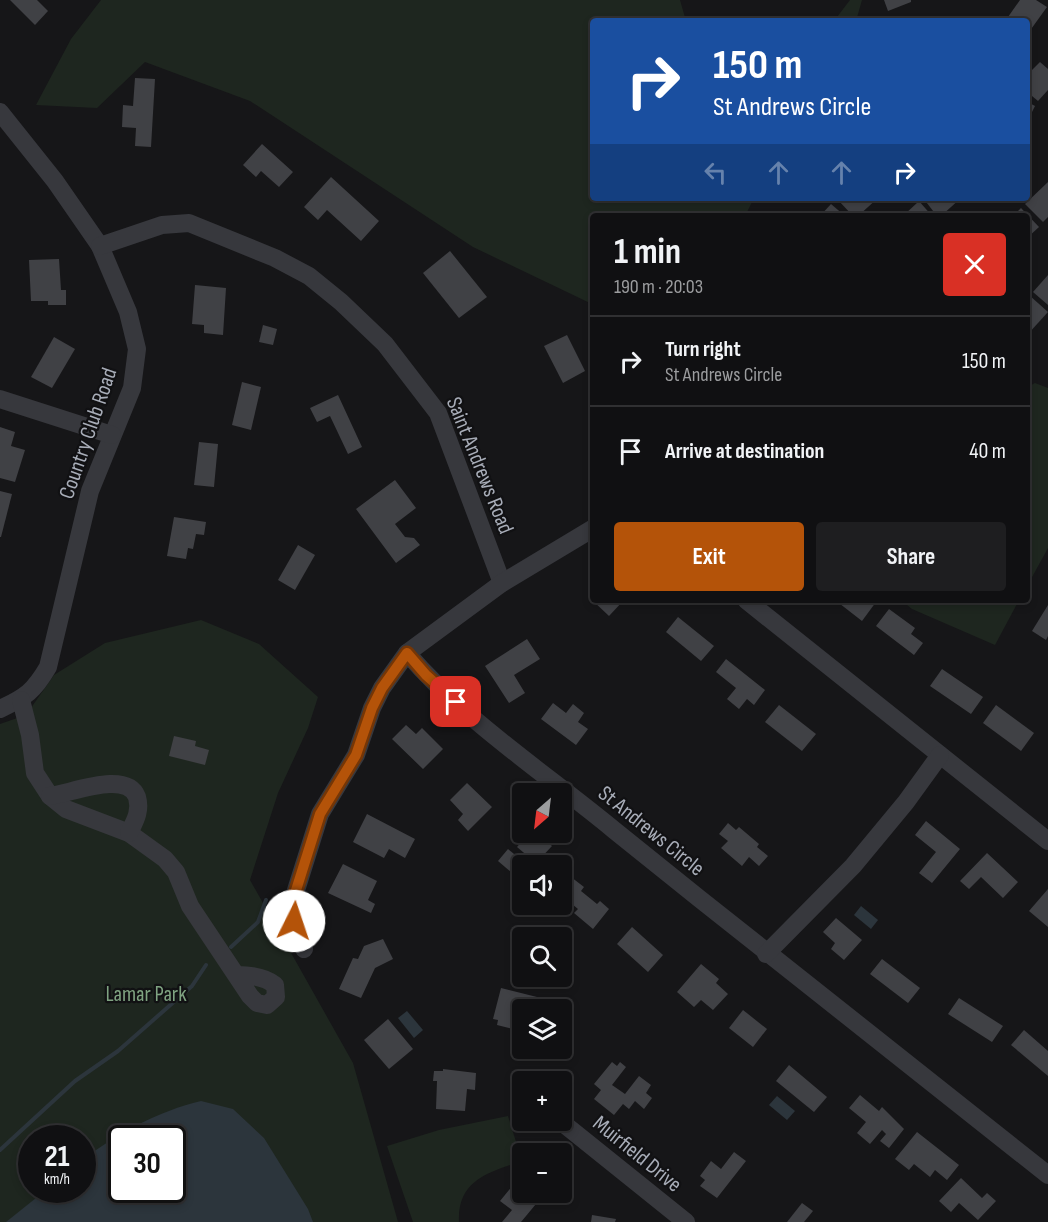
<!DOCTYPE html>
<html lang="en">
<head>
<meta charset="utf-8">
<style>
  :root { --surface:#101012; --page:#1e1e20; --text:#f1f3f6; --muted:#9c9d9f; --line:#303032; --accent:#b45309 }
  body { margin:0; font-family:"Sofia Sans Condensed",sans-serif; background:var(--page); color:var(--text); height:100vh; display:flex; flex-direction:column; font-size:22px; white-space:nowrap }
  * { box-sizing:border-box; margin:0 }
  p { font-size:20px; color:var(--muted) }
  .icon { flex:none; width:33px; height:33px; fill:none; stroke:currentColor; stroke-width:2; stroke-linecap:round; stroke-linejoin:round }
  .map { position:relative; flex:1; overflow:hidden }
  .sheet { position:absolute; left:590px; top:213px; width:440px; height:390px; display:flex; flex-direction:column; background:var(--surface); border-radius:6px; box-shadow:0 3px 9px #0003,0 0 0 2px var(--line) }
  .sheet>* { flex:none }
  .guide { position:absolute; left:590px; top:18px; width:440px; height:183px; border-radius:6px; box-shadow:0 3px 9px #0003,0 0 0 2px var(--line); background:#1a4fa0; color:#fff; overflow:hidden }
  .needle { width:39px; rotate:208deg }
  .controls { position:absolute; left:512px; top:783px; display:grid; gap:12px }
  .controls a { display:grid; place-items:center; width:60px; height:60px; border-radius:6px; background:var(--surface); box-shadow:0 3px 9px #0003,0 0 0 2px var(--line); font-size:30px }
  .speed { position:absolute; left:18px; top:1125px; display:flex; gap:12px; font-size:30px; font-weight:700; text-align:center }
  .speed>* { display:grid; place-content:center; width:78px; height:78px; border-radius:50%; background:var(--surface); box-shadow:0 3px 9px #0003,0 0 0 2px var(--line); line-height:1 }
  .speed small { font-size:15px; font-weight:400 }
  .speed .limit { border:3px solid #111; border-radius:9px; background:#fff; color:#111 }
  .pin { position:absolute; display:grid; place-items:center; width:51px; height:51px; color:#fff; margin:-26px; border-radius:12px; box-shadow:0 3px 9px #0006 }
  .me { position:absolute; width:66px; margin:-33px; rotate:4deg; stroke-linejoin:round; filter:drop-shadow(0 0 4px #0008) }
  .turn { display:flex; align-items:center; gap:21px; height:126px; padding:0 24px; font-size:27px }
  .turn .icon { width:78px; height:78px; stroke-width:2.5 }
  .turn b { display:block; font-size:42px; line-height:51px }
  .lanes { display:flex; align-items:center; height:57px; padding:0 24px; background:#0003; justify-content:center; gap:30px; direction:ltr }
  .lanes .off { opacity:.35 }
  .round { display:grid; place-items:center; flex:none; width:63px; height:63px; border-radius:6px; background:var(--page) }
  .summary { display:flex; align-items:center; justify-content:space-between; height:102px; padding:0 24px }
  h1 { font-size:36px; font-weight:700; line-height:45px }
  .cta { display:flex; gap:12px; margin-top:auto; padding:12px 24px }
  .cta a { flex:1; height:69px; border-radius:6px; background:var(--accent); color:#fff; font-size:24px; font-weight:700; line-height:69px; text-align:center }
  .cta a+a { background:var(--page); color:var(--text) }
  ul { padding:0; list-style:none }
  li { display:flex; align-items:center; gap:18px; height:90px; padding:0 24px; border-top:2px solid var(--line) }
  li div { flex:1 }
  li b { display:block; font-size:22px }
  li em { font-style:normal }
  .map>svg:first-child { display:block }
</style>
</head>
<body>
<div class="map">
<svg width="1048" height="1222" viewBox="0 0 1048 1222">
  <rect width="100%" height="100%" fill="#161618"/>
  <!-- green -->
  <g fill="#1e261f" fill-rule="evenodd">
    <polygon points="101,0 680,0 686,21 592,21 592,198 754,198 745,216 592,216 592,304 473,247 250,101 145,62 97,108 36,105 71,39"/>
    <polygon points="850,0 862,0 856,21 834,21"/>
    <polygon points="1035,383 1048,388 1048,548 1026,588 1026,388"/>
    <polygon points="901,600 1019,600 995,645 912,609"/>
    <path d="M201,620L259,644L318,697L308,728L278,793L250,880L353,1063L398,1222H0V724L26,715L54,675L105,643ZM32,1138H82V1190H32ZM122,1138H172V1190H122Z"/>
    <path d="M508,1116L522,1161C489,1172 457,1180 459,1222H413L387,1146L439,1130Z"/>
  </g>
  <!-- water -->
  <g fill="#2c353c" fill-rule="evenodd">
    <polygon points="861,906 878,920 871,929 854,915"/>
    <polygon points="407,1011 423,1030 414,1038 398,1018"/>
    <polygon points="777,1096 795,1111 787,1120 769,1105"/>
    <path d="M201,1101L233,1109L264,1138L308,1209L313,1222H6L46,1190H82L83,1160C117,1133 159,1111 201,1101ZM122,1138H172V1190H122Z"/>
  </g>
  <g fill="none" stroke-linecap="round" stroke-linejoin="round">
    <!-- stream -->
    <g stroke="#2c353c" stroke-width="4">
      <polyline points="231,947 258,922 266,900"/>
      <polyline points="0,1150 75,1081 118,1051 192,986 206,965"/>
    </g>
  </g>
  <!-- building -->
  <g fill="#404145">
    <polygon points="10,0 37,0 48,11 35,25"/>
    <polygon points="884,0 911,0 911,2 888,11"/>
    <polygon points="1020,0 1036,0 1047,7 1029,32 1026,30 1026,21 1013,21 1008,17"/>
    <polygon points="1040,62 1048,69 1048,90 1038,101 1026,91 1026,76"/>
    <polygon points="135,78 155,79 151,147 135,146 136,128 122,127 123,105 133,106"/>
    <polygon points="1026,101 1035,106 1026,124"/>
    <polygon points="262,144 293,172 279,187 261,171 256,177 243,165"/>
    <polygon points="331,177 379,221 361,241 327,210 318,220 304,207"/>
    <polygon points="1048,182 1048,217 1043,222 1025,204"/>
    <polygon points="840,198 878,198 858,216 853,216 838,200"/>
    <polygon points="923,198 961,198 941,216 937,216"/>
    <polygon points="919,201 932,216 903,216"/>
    <polygon points="831,204 845,216 820,216"/>
    <polygon points="1021,208 1039,227 1026,239 1026,216 1013,216"/>
    <polygon points="450,251 487,297 459,318 423,273"/>
    <polygon points="59,259 61,290 66,290 66,305 48,305 48,301 31,301 29,260"/>
    <polygon points="1048,275 1048,305 1033,292"/>
    <polygon points="195,285 226,288 223,335 204,333 204,325 192,324"/>
    <polygon points="1029,295 1048,312 1028,334 1026,298"/>
    <polygon points="263,325 277,329 273,345 259,342"/>
    <polygon points="567,335 585,371 563,383 544,346"/>
    <polygon points="54,337 75,349 52,388 31,377"/>
    <polygon points="242,382 261,387 251,430 232,425"/>
    <polygon points="338,395 362,447 348,454 330,416 317,422 310,408"/>
    <polygon points="0,427 15,432 11,446 25,450 15,482 0,478"/>
    <polygon points="199,442 218,444 214,487 194,485"/>
    <polygon points="395,480 416,508 395,524 405,537 414,538 420,545 396,563 356,509"/>
    <polygon points="0,491 12,494 1,537 0,537"/>
    <polygon points="174,517 206,522 204,535 196,534 193,549 188,548 186,559 167,556"/>
    <polygon points="298,545 315,555 295,590 278,580"/>
    <polygon points="592,600 624,600 609,616"/>
    <polygon points="835,600 874,600 876,602 862,621"/>
    <polygon points="1048,605 1048,636 1046,640 1032,631"/>
    <polygon points="889,609 915,628 911,634 923,643 914,655 876,626"/>
    <polygon points="678,617 714,646 701,661 666,632"/>
    <polygon points="527,639 540,659 514,675 525,693 509,703 485,666"/>
    <polygon points="726,659 765,690 754,705 747,699 739,709 727,699 736,688 716,672"/>
    <polygon points="942,669 983,697 971,714 930,686"/>
    <polygon points="553,703 566,713 573,704 584,713 578,722 588,729 576,745 541,719"/>
    <polygon points="779,705 816,734 802,751 765,722"/>
    <polygon points="996,705 1034,733 1021,751 983,723"/>
    <polygon points="406,725 416,734 422,728 443,749 423,769 392,739"/>
    <polygon points="174,736 196,741 195,746 209,750 205,765 169,756"/>
    <polygon points="467,783 492,807 468,831 458,820 463,814 450,800"/>
    <polygon points="367,814 415,839 405,858 389,849 384,858 353,842"/>
    <polygon points="926,821 960,849 932,883 919,873 936,852 915,835"/>
    <polygon points="728,823 736,830 739,827 759,844 757,847 768,856 759,866 749,857 742,866 721,848 728,841 719,834"/>
    <polygon points="530,832 536,832 552,846 536,863 517,847"/>
    <polygon points="508,849 520,859 511,872 498,861"/>
    <polygon points="987,853 1018,882 1003,898 981,877 969,889 960,881"/>
    <polygon points="343,864 377,881 368,900 375,904 371,913 328,893"/>
    <polygon points="571,877 584,887 581,891 597,904 600,901 609,909 593,929 574,913 578,909 561,895 561,889"/>
    <polygon points="1048,889 1048,927 1029,911"/>
    <polygon points="836,918 862,940 844,960 831,949 835,943 823,932"/>
    <polygon points="632,927 663,955 648,972 617,944"/>
    <polygon points="383,939 393,959 375,968 361,998 339,989 353,958 358,959 364,946"/>
    <polygon points="882,959 920,988 908,1003 870,974"/>
    <polygon points="701,964 719,979 716,983 728,994 713,1010 701,1000 694,1007 677,992"/>
    <polygon points="501,988 541,998 538,1010 522,1010 521,1031 497,1025 498,1020 493,1019"/>
    <polygon points="959,998 1003,1026 992,1042 948,1014"/>
    <polygon points="743,1010 767,1029 753,1047 729,1028"/>
    <polygon points="388,1019 413,1049 389,1069 364,1040"/>
    <polygon points="1024,1030 1048,1051 1048,1076 1011,1045"/>
    <polygon points="612,1062 617,1066 620,1062 626,1067 612,1085 625,1094 639,1076 651,1085 646,1093 652,1098 644,1109 635,1101 629,1109 623,1104 614,1115 594,1099 601,1090 594,1084"/>
    <polygon points="789,1065 827,1097 814,1112 776,1081"/>
    <polygon points="443,1069 476,1073 475,1090 467,1089 465,1111 436,1109 437,1081 433,1081 434,1071 443,1071"/>
    <polygon points="860,1095 879,1111 882,1107 904,1129 889,1148 880,1141 886,1134 882,1130 870,1144 857,1133 866,1122 849,1108"/>
    <polygon points="917,1132 959,1165 947,1180 935,1170 930,1177 914,1164 909,1170 895,1159"/>
    <polygon points="734,1152 746,1161 717,1198 700,1186 705,1180 700,1176 711,1161 721,1169"/>
    <polygon points="961,1178 982,1198 987,1193 996,1201 978,1220 959,1203 951,1212 939,1201"/>
    <polygon points="518,1179 522,1182 522,1192 554,1192 555,1202 536,1204 521,1222 502,1222 512,1210 500,1201"/>
    <polygon points="802,1203 813,1211 804,1222 787,1222"/>
    <polygon points="592,1215 616,1219 615,1222 591,1222"/>
  </g>
  <g fill="none" stroke-linecap="round" stroke-linejoin="round">
    <!-- minor -->
    <g stroke="#37383d" stroke-width="18">
      <path d="M0,112L55,181L100,246L128,312L137,349L132,388L90,491L48,667C34,691 26,697 0,709"/>
      <polyline points="100,246 162,225 189,223 275,258 309,276 341,302 385,344 438,413 502,583"/>
      <polyline points="0,399 112,435"/>
      <path d="M592,529L502,583L407,653C466,722 545,773 614,830C758,946 903,1061 1048,1175"/>
      <polyline points="746,600 1048,841"/>
      <path d="M21,700L30,735L35,773L50,796L66,809L129,833L165,859L176,872L190,906L250,996L257,1003L267,1005L276,997L275,985C265,977 250,975 237,975"/>
      <path d="M50,796C72,793 127,770 137,797C141,811 135,821 129,833"/>
      <polyline points="304,949 294,921 292,903 320,814 356,755 372,708 382,688 407,653"/>
      <polyline points="766,954 853,866 906,802 940,755"/>
      <polyline points="521,1090 522,1091"/>
      <polyline points="559,1120 686,1222"/>
    </g>
  </g>
  <g fill="none" stroke-linecap="round" stroke-linejoin="round">
    <defs>
      <polyline id="route" points="294,921 292,903 320,814 356,755 372,708 382,688 407,653 426,675 456,702"/>
    </defs>
    <!-- route casing -->
    <use href="#route" stroke="#753606" stroke-width="15"/>
    <!-- route -->
    <use href="#route" stroke="#b45309" stroke-width="10"/>
  </g>
  <g text-anchor="middle" stroke-width="4.5" stroke-linejoin="round" paint-order="stroke">
    <!-- street labels -->
    <g font-size="22" fill="#a8adb8" stroke="#111113">
      <text transform="translate(87 433) rotate(-71)" y="8">Country Club Road</text>
      <text transform="translate(481 465) rotate(68)" y="8">Saint Andrews Road</text>
      <text transform="translate(652 830) rotate(39)" y="8">St Andrews Circle</text>
      <text transform="translate(638 1153) rotate(39)" y="8">Muirfield Drive</text>
    </g>
    <!-- park labels -->
    <g font-size="22" fill="#7fa381" stroke="#111113">
      <text x="146" y="1001">Lamar Park</text>
    </g>
  </g>
</svg>
<div class="controls">
<a><svg class="needle" viewBox="-14 -14 28 28"><path d="M0-13l5 13h-10z" fill="#e53935"/><path d="M0 13l5-13h-10z" fill="#9c9d9f"/></svg></a>
<a><svg class="icon" aria-label="sound" viewBox="0 0 24 24"><path d="M4 9h4l5-4v14l-5-4H4zM17 9q2 3 0 6"/></svg></a>
<a><svg class="icon" aria-label="search" viewBox="0 0 24 24"><circle cx="10" cy="10" r="6"/><path d="M15 15l6 6"/></svg></a>
<a><svg class="icon" aria-label="layers" viewBox="0 0 24 24"><path d="M12 4l9 5-9 5-9-5zM3 14l9 5 9-5"/></svg></a>
<a>+</a>
<a>−</a>
</div>
<div class="speed"><div>21<small>km/h</small></div><div class="limit">30</div></div>
<div class="pin" style="left:456px;top:702px;background:#d93025"><svg class="icon" aria-label="arrive" viewBox="0 0 24 24"><path d="M6 21V4h12l-3 4 3 4H6"/></svg></div>
<svg class="me" style="left:294px;top:921px" viewBox="-20 -20 40 40"><circle r="19" fill="#fff"/><path d="M0-13L10 11 0 6-10 11z" fill="#b45309"/></svg>
<div class="guide">
<div class="turn"><svg class="icon" aria-label="right" viewBox="0 0 24 24"><path d="M7 20v-9h11M14 6l5 5-5 5"/></svg><div><b>150 m</b>St Andrews Circle</div></div>
<div class="lanes"><svg class="icon off" aria-label="left" viewBox="0 0 24 24"><path d="M17 20v-9H6M10 6l-5 5 5 5"/></svg><svg class="icon off" aria-label="ahead" viewBox="0 0 24 24"><path d="M12 20V5M6 11l6-6 6 6"/></svg><svg class="icon off" aria-label="ahead" viewBox="0 0 24 24"><path d="M12 20V5M6 11l6-6 6 6"/></svg><svg class="icon" aria-label="right" viewBox="0 0 24 24"><path d="M7 20v-9h11M14 6l5 5-5 5"/></svg></div>
</div>
<section class="sheet">
<div class="summary"><div><h1>1 min</h1><p>190 m · 20:03</p></div><a class="round" style="background:#d93025;color:#fff"><svg class="icon" aria-label="close" viewBox="0 0 24 24"><path d="M6 6l12 12M18 6L6 18"/></svg></a></div>
<ul>
<li><svg class="icon" aria-label="right" viewBox="0 0 24 24"><path d="M7 20v-9h11M14 6l5 5-5 5"/></svg><div><b>Turn right</b><p>St Andrews Circle</p></div><em>150 m</em></li>
<li><svg class="icon" aria-label="arrive" viewBox="0 0 24 24"><path d="M6 21V4h12l-3 4 3 4H6"/></svg><div><b>Arrive at destination</b></div><em>40 m</em></li>
</ul>
<div class="cta"><a>Exit</a><a>Share</a></div>
</section>
</div>
</body>
</html>
